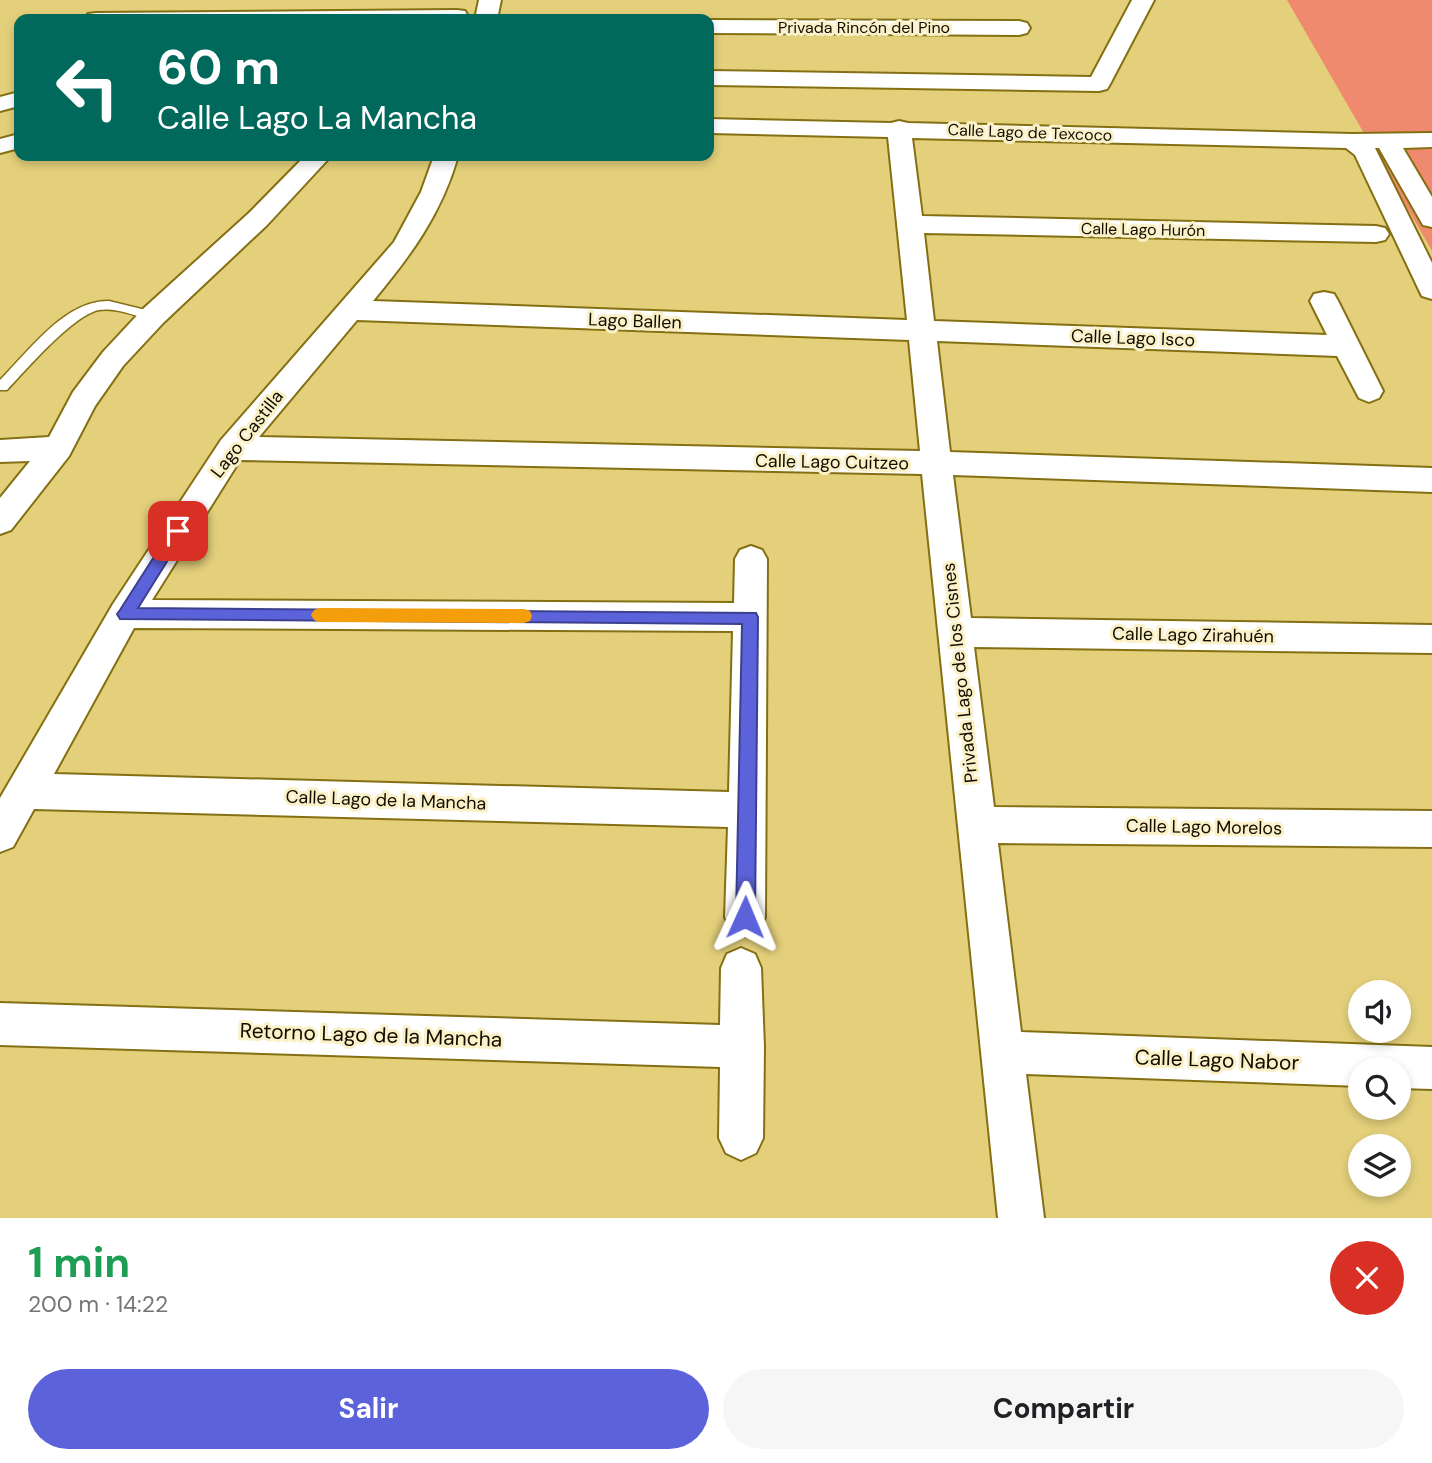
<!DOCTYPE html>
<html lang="es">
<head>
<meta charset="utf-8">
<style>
  :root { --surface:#fff; --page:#f6f6f6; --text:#202124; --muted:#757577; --accent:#5c62da }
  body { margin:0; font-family:"DM Sans",sans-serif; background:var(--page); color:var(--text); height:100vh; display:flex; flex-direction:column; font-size:26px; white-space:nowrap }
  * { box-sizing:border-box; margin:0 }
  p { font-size:23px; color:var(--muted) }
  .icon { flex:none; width:38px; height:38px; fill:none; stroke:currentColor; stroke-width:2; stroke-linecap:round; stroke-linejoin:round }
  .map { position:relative; height:1218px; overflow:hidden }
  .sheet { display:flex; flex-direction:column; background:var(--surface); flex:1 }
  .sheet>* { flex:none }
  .hud { position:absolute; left:14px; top:14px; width:700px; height:147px; border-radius:14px; box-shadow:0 4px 10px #0003; background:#00695c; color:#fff; overflow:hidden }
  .fabs { position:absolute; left:1348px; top:980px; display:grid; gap:14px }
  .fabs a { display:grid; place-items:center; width:63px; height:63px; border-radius:50%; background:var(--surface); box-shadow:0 4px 10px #0003; font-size:35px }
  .pin { position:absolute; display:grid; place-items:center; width:60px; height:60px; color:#fff; margin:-30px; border-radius:14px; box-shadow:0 4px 10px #0006 }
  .me { position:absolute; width:77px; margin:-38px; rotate:1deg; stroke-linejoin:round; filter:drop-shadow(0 0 5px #0008) }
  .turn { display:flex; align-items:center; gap:24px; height:147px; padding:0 28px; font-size:32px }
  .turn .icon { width:91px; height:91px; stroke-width:2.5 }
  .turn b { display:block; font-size:49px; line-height:60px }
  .round { display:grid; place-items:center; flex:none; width:74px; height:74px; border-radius:37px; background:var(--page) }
  .headline { display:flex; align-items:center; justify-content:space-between; height:119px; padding:0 28px }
  h1 { font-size:42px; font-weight:700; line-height:52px; color:#1e9e55 }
  .button { display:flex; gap:14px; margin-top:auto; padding:14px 28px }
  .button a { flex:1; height:80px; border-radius:42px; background:var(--accent); color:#fff; font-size:28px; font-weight:700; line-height:80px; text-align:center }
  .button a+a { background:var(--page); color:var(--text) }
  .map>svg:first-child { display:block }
</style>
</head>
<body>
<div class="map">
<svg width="1432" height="1218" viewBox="0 0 1432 1218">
  <rect width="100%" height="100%" fill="#e4d07b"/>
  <!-- green -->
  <polygon fill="#ef8a6e" points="1287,0 1432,0 1432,251"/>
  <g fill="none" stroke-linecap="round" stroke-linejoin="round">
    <defs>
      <path id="service" d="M109,301L158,313L160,316L153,321C136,316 116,307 99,310C73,315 26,370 7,390H0V380C29,351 65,300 109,301Z"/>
      <g id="minor">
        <polygon points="479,0 501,0 497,19 475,19"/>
        <polygon points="1132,0 1154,0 1110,84 1107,89 1099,91 709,85 709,71 1091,77"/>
        <polygon points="457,10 465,11 468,16 466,19 85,19 88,14 96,13"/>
        <polygon points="709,20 1019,21 1027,23 1030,28 1027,33 1019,35 709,33"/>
        <polygon points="19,92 19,106 0,111 0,97"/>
        <path d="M709,119L891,123L899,121L908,123L1352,134L1432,133V147L1403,148L1432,197V227L1423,225L1379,148H1375L1432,263V299L1422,296L1419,290L1355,155L1346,148L912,138L922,216L1376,226L1385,228L1389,234L1385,240L1376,242L924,233L934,321L1327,335L1310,301L1314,294L1324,292L1334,294L1338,301L1383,391L1379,398L1369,402L1359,398L1337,356L937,341L950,452L1432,468V492L953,475L971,618L1432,625V653L974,647L994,807L1432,811V847L998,843L1021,1032L1432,1047V1089L1398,1088V1069H1360V1086L1026,1074L1044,1218H998L922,474L240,460L152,600L734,603L735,559L740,550L751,546L762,550L767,559L765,917L759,931L745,936L731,931L725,917L728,827L34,809L13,847L0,852V798L113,604L221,440L394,242L421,192L434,156H458C441,215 411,255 373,301L907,320L888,137L709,133ZM357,320L909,340L920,451L259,437ZM134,628L733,631L729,792L54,774Z"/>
        <polygon points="19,134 19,148 0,153 0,139"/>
        <polygon points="305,156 331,156 267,225 163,323 123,366 95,406 69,456 11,530 0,534 0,498 30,461 0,462 0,440 49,437 73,392 103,352 143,309 249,213"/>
        <polygon points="741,948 755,954 761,968 764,1047 763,1138 756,1153 741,1160 726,1153 719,1138 720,1067 0,1045 0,1003 720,1025 721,968 727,954"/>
      </g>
    </defs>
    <!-- service casing -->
    <use href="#service" stroke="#847012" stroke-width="3"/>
    <!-- minor casing -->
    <use href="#minor" stroke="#847012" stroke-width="4"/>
    <!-- service -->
    <use href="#service" fill="#fff" fill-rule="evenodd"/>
    <!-- minor -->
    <use href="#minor" fill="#fff" fill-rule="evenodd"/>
  </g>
  <!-- route -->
  <polygon fill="#5c62da" stroke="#3c408e" stroke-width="2" points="178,525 186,531 138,608 756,613 758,617 755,917 752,924 745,927 738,924 736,917 742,624 120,619 117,614 120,610 173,527"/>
  <!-- slow -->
  <polygon fill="#f59e0b" points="319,608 524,609 530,611 532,616 530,621 524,623 319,622 314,620 311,615 314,610"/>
  <g text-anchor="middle" stroke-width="6" stroke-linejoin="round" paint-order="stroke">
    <!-- far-street labels -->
    <g font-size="16" fill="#130d00" stroke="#faf1c8">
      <text x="864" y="33">Privada Rincón del Pino</text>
      <text transform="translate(1030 132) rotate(2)" y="6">Calle Lago de Texcoco</text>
      <text transform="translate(1143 229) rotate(1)" y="6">Calle Lago Hurón</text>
    </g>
    <!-- street labels -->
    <g font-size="18" fill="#130d00" stroke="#faf1c8">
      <text transform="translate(635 321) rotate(2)" y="6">Lago Ballen</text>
      <text transform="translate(1133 338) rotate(2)" y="6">Calle Lago Isco</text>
      <text transform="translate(247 434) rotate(-52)" y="6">Lago Castilla</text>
      <text transform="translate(832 462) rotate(1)" y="6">Calle Lago Cuitzeo</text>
      <text transform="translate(1193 635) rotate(1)" y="6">Calle Lago Zirahuén</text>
      <text transform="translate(960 673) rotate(-96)" y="6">Privada Lago de los Cisnes</text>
      <text transform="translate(386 800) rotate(2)" y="6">Calle Lago de la Mancha</text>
      <text transform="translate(1204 827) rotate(1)" y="6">Calle Lago Morelos</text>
    </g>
    <!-- near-street labels -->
    <g font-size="21" fill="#130d00" stroke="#faf1c8">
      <text transform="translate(371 1035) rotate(2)" y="7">Retorno Lago de la Mancha</text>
      <text transform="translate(1217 1060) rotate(2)" y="7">Calle Lago Nabor</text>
    </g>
  </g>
</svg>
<div class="fabs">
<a><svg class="icon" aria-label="sound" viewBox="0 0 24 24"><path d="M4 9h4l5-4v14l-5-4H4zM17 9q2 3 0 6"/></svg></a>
<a><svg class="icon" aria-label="search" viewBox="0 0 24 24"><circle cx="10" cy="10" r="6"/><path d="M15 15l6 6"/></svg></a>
<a><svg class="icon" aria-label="layers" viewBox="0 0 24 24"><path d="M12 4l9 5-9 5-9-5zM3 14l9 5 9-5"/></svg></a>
</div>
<div class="pin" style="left:178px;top:531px;background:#d93025"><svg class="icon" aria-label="arrive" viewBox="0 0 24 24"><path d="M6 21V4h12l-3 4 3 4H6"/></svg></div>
<svg class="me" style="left:745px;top:917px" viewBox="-20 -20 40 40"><path d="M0-17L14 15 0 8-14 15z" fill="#5c62da" stroke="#fff" stroke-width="4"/></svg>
<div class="hud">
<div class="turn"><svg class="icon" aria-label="left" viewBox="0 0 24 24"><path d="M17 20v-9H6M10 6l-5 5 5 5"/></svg><div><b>60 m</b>Calle Lago La Mancha</div></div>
</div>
</div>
<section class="sheet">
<div class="headline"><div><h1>1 min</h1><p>200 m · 14:22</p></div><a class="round" style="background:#d93025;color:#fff"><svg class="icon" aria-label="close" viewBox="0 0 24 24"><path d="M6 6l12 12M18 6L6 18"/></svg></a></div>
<div class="button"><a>Salir</a><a>Compartir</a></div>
</section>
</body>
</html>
